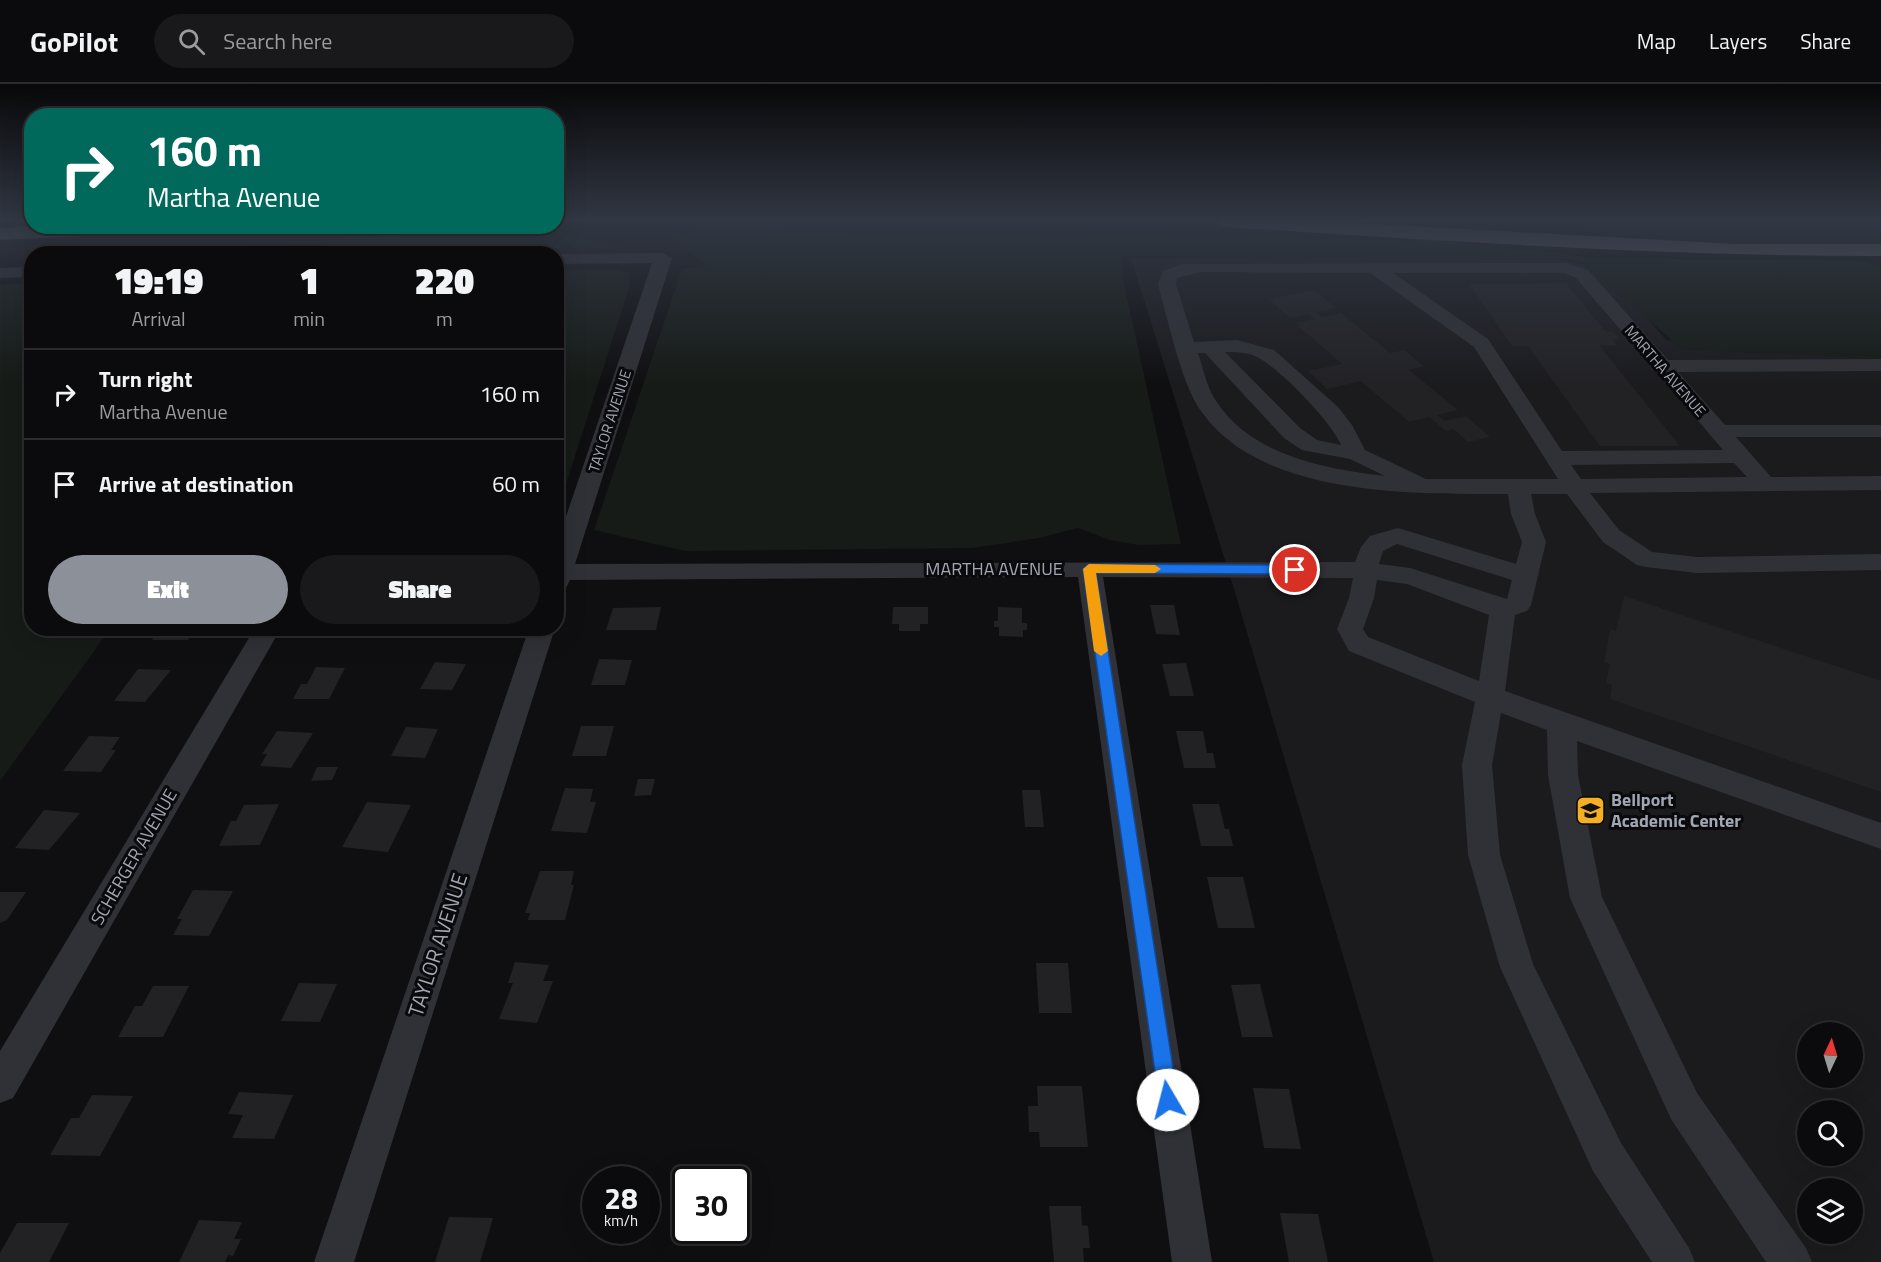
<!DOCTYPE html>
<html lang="en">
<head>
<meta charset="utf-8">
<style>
  :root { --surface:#0b0b0d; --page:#19191b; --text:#f1f3f6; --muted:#9a9b9d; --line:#2b2b2e; --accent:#8c9099 }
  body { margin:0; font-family:"Titillium Web",sans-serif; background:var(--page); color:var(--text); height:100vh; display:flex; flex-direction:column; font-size:22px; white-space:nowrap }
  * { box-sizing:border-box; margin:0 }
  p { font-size:20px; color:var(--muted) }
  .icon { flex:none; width:33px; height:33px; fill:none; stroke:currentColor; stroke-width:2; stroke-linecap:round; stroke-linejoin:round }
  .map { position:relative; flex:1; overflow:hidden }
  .details { position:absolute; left:24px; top:162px; width:540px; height:390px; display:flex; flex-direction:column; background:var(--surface); border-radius:24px; box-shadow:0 6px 24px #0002,0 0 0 2px var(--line) }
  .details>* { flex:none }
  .guide { position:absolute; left:24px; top:24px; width:540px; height:126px; border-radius:24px; box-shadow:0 6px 24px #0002,0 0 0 2px var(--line); background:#00695c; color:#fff; overflow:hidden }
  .needle { width:39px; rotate:4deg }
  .controls { position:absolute; left:1797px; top:938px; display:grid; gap:12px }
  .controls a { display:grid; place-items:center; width:66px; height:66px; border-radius:50%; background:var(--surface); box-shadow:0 6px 24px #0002,0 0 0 2px var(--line); font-size:30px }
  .speed { position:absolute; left:582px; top:1082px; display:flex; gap:12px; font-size:30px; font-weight:700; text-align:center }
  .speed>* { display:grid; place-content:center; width:78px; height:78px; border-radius:50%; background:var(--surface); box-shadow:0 6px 24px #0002,0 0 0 2px var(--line); line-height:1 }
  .speed small { font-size:15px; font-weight:400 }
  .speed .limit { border:3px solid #111; border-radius:9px; background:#fff; color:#111 }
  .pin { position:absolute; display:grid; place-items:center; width:51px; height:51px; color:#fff; margin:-26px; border:3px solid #fff; border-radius:50%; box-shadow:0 2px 6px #0007 }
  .me { position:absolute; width:66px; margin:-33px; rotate:352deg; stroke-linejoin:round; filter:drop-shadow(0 0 4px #0008) }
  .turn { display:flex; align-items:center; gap:21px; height:126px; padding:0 24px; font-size:27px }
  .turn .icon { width:78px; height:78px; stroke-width:2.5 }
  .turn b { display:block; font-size:42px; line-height:51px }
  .eta { display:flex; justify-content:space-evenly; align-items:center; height:102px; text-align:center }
  .eta b { font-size:36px; font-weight:800; line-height:42px }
  .button { display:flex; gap:12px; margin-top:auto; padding:12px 24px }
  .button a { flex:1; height:69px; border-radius:36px; background:var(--accent); color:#fff; font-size:24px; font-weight:800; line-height:69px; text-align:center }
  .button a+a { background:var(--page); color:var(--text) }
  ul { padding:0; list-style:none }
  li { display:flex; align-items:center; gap:18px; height:90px; padding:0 24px; border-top:2px solid var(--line) }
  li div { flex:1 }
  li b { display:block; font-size:22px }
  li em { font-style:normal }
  header { display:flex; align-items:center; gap:36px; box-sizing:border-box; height:84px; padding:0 30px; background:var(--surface); border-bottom:2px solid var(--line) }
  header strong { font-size:28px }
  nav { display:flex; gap:33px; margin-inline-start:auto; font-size:21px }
  .search { width:420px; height:54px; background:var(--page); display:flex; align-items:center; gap:15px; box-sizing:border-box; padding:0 21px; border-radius:33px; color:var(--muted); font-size:22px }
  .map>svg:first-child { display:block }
</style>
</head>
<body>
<header>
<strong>GoPilot</strong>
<div class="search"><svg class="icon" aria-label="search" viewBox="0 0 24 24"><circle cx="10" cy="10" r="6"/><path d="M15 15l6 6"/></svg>Search here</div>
<nav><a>Map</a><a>Layers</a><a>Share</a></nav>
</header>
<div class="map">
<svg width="1881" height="1178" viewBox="0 0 1881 1178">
  <rect width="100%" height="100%" fill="#0f0f11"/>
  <!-- built -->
  <path fill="#1b1b1e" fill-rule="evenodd" d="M1415,151L1605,184L1666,256L1881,269V1178H1434L1234,505L1131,174L1428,173ZM1808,948H1852V993H1808ZM1808,1026H1852V1071H1808ZM1808,1104H1852V1149H1808Z"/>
  <!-- green -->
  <g fill="#161b17">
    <path d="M744,143L821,149L1359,154L1555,168L1587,174L1863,177L1881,183V275L1682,265L1582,178L1570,175L1121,172L1124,200L1181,460L1138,461L1110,456L1078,444L1039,454L972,464L685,467L594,446L682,185L706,181C696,171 682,165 674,154L700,145Z"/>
    <polygon points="1617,143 1881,143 1881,151 1603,151 1581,145"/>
    <polygon points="453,150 570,151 628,164 61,169"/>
    <polygon points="615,185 631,189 629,204 557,428 557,186"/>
    <polygon points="14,199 31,200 32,544 110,545 0,697 0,201"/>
  </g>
  <!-- building -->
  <g fill="#222225">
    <polygon points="1566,199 1606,248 1614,248 1619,255 1612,255 1617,261 1599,261 1680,362 1600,362 1528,262 1512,262 1469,200"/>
    <polygon points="1314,206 1336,224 1317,228 1322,233 1341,229 1390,269 1404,266 1424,282 1409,286 1458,326 1437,331 1445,337 1466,332 1490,353 1468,358 1453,345 1446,347 1429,333 1409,338 1361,297 1327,305 1308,287 1342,280 1295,239 1314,235 1309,230 1290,234 1269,215"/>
    <polygon points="1624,512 1881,597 1881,708 1610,615 1612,601 1606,599 1610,580 1604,578 1610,545 1616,547"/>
    <polygon points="1150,521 1174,521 1180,551 1156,550"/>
    <polygon points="661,523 656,546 606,546 613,524"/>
    <polygon points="893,523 928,523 928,540 920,540 920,547 899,547 899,540 892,540"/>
    <polygon points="998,523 1022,524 1022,539 1027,539 1027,546 1023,546 1023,553 999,552 999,543 994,543 994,537 998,537"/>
    <polygon points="160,544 196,544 188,556 152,556"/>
    <polygon points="327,544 361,544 356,553 322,552"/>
    <polygon points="448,544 475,544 474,549 446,549"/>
    <polygon points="599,575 632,576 625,601 591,601"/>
    <polygon points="435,578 466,580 452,606 420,605"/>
    <polygon points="1186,579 1194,612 1170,612 1162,580"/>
    <polygon points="316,583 345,584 329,615 293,615 301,600 307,600"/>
    <polygon points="138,585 171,586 145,618 114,617"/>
    <polygon points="581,642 614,642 606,672 572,672"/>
    <polygon points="406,643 438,645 425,674 391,672"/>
    <polygon points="277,647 313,649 291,684 260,682 267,670 262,670"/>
    <polygon points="1176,647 1203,647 1207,669 1213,669 1216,684 1184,684"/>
    <polygon points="89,652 120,653 111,666 116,666 101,688 63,687"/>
    <polygon points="317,683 338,683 332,696 311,697"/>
    <polygon points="638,695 655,695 651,711 634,712"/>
    <polygon points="565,704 593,705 590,718 596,718 587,749 551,747"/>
    <polygon points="1022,706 1040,706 1044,743 1025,743"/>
    <polygon points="367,718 411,721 388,768 342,763"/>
    <polygon points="279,720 260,761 219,762 231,737 236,737 244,721"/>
    <polygon points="1192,720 1219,720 1225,745 1229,745 1233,762 1201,762"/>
    <polygon points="44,726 80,729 49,766 15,764"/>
    <polygon points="540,787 574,787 571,801 574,801 565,836 528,836 530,829 525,829"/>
    <polygon points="1207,793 1243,793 1255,844 1218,844"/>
    <polygon points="193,806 233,807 209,852 173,851 182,835 177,835"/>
    <polygon points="0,808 26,808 7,836 0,839"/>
    <polygon points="515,878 549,881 543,897 553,897 537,939 499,935 513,899 508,899"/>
    <polygon points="1036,879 1068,879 1072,929 1039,929"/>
    <polygon points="299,899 337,900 320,938 281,937"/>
    <polygon points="1260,900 1273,953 1242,953 1231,901"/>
    <polygon points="153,902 189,902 163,953 118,953 135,922 142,922"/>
    <polygon points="1037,1002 1082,1002 1088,1063 1040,1063 1039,1048 1029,1048 1028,1022 1038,1022"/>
    <polygon points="1253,1004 1289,1005 1301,1065 1264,1064"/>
    <polygon points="239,1008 293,1011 274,1055 232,1054 243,1031 228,1030"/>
    <polygon points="92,1011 133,1012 100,1072 50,1071 71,1034 79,1034"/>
    <polygon points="1049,1122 1081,1122 1082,1141 1088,1142 1090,1164 1083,1164 1084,1178 1054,1178"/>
    <polygon points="1280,1129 1318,1130 1328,1178 1289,1178"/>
    <polygon points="449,1133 493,1134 480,1178 435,1178"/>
    <polygon points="199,1136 242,1138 234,1155 241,1155 233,1172 228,1171 225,1178 179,1178"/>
    <polygon points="17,1139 69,1139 49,1178 0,1178 0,1169"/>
  </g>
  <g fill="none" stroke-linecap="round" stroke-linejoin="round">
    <!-- minor -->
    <g fill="#303136" fill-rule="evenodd">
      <path d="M663,169L672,174L575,480L1355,478L1361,463L1370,452L1398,444L1516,480L1522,458L1511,430L1508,410C1412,410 1255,414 1197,321C1180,293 1167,233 1158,200L1163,187L1182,180L1566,179L1588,186L1668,276L1881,275V287L1678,288L1725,341H1881V353H1736L1771,393L1881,392V406L1590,409L1619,446L1652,468L1697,473L1881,470V486L1697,489L1646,483L1637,481L1603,458L1567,410H1531L1535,430L1546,458L1531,521L1527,527L1515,531L1505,607L1881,739V765L1577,657L1578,691L1602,813L1697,1009L1806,1164L1812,1178H1766L1671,1035L1570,814L1548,691L1547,646L1501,629L1492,681L1500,771L1533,880L1621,1059L1689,1164L1695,1178H1652L1593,1087L1500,883L1468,771L1462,681L1475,618L1349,567L1337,545L1349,514L1353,494L1103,493L1212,1178H1172L1078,493L570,496L565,506L556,508V462L652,179L556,180V170ZM1201,188L1370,189L1474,263L1558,395H1426L1365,366L1352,341L1338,323L1274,266L1237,256L1194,258L1176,200L1177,194ZM1393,189H1564L1576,194L1650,280L1652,286L1656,287L1723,366L1562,367L1488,255ZM1225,268C1236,268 1247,268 1257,273C1279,284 1332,338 1341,361L1317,356L1300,344ZM1198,269H1205L1284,354L1302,366L1350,375L1385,392C1325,385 1252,372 1216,317C1207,304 1203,284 1198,269ZM1734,379L1747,393L1581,395L1571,381ZM1397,460L1512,496L1507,515L1410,484L1379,480L1383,467ZM1377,496L1407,500L1489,531L1479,597L1368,553L1363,545L1374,514Z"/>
      <polygon points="32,183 32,193 0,194 0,184"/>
      <polygon points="255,544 281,544 13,1014 0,1019 0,967"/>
      <polygon points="529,544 555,544 354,1178 314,1178"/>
    </g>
    <!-- highway -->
    <g fill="#5c5f67" fill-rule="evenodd">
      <path d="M1218,137H1320L1735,160H1881V172C1662,172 1446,157 1228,143L1221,141Z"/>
      <polygon points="32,142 175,142 165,148 0,156 0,144"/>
    </g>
  </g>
  <!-- sky -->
  <linearGradient id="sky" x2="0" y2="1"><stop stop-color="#080809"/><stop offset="0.45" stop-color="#313743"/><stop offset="1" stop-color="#313743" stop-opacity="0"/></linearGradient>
  <rect width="1881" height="302" fill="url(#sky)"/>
  <!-- route -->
  <polygon fill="#1a73e8" stroke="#114b97" stroke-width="1.5" points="1089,480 1295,481 1302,486 1295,490 1096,489 1178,1016 1175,1023 1168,1026 1162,1023 1159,1016 1083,485"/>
  <!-- slow -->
  <polygon fill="#f59e0b" points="1089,480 1155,481 1161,485 1155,489 1096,489 1108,567 1101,572 1094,567 1083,485"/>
  <!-- icons -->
  <defs>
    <symbol id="school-square" viewBox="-11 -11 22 22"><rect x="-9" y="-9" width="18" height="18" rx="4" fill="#f4af24" stroke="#0a0a0c"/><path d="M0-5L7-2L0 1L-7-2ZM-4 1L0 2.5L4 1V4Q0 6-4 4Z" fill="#111"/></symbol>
  </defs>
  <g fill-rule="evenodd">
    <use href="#school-square" x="1574" y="710" width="33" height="33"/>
  </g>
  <g text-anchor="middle" stroke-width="6" stroke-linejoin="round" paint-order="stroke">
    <!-- far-street labels -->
    <g font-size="15" fill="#a0a6b2" stroke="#0a0a0c">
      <text transform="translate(1665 287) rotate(49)" y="5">MARTHA AVENUE</text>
      <text transform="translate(610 337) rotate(-72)" y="5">TAYLOR AVENUE</text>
    </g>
    <!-- street labels -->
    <g font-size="18" fill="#a0a6b2" stroke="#0a0a0c">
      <text x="994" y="491">MARTHA AVENUE</text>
      <text transform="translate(134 773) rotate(-60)" y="6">SCHERGER AVENUE</text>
    </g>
    <!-- poi labels -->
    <g font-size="18" font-weight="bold" fill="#a0a6b2" stroke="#0a0a0c" text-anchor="start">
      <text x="1611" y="722">Bellport<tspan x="1611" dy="21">Academic Center</tspan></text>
    </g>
    <!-- near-street labels -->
    <g font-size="21" fill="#a0a6b2" stroke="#0a0a0c">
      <text transform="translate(438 861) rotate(-72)" y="7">TAYLOR AVENUE</text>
    </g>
  </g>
</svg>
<div class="controls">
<a><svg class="needle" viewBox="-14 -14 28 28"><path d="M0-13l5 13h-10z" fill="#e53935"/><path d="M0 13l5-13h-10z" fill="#9a9b9d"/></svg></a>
<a><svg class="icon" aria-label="search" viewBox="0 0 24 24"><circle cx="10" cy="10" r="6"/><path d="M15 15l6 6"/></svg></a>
<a><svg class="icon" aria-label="layers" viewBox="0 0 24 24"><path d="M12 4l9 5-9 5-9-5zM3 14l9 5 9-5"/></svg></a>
</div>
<div class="speed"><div>28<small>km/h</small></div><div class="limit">30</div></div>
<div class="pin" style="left:1295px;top:486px;background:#d93025"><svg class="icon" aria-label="arrive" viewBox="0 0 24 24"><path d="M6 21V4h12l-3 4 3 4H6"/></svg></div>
<svg class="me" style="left:1168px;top:1016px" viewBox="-20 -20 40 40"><circle r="19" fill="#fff"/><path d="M0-13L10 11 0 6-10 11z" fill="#1a73e8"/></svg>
<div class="guide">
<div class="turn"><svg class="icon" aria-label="right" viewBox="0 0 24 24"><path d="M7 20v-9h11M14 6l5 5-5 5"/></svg><div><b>160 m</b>Martha Avenue</div></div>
</div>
<section class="details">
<div class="eta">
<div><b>19:19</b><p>Arrival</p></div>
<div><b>1</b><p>min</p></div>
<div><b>220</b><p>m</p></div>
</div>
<ul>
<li><svg class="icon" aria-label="right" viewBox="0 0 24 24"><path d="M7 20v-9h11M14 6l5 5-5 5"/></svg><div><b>Turn right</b><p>Martha Avenue</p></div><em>160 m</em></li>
<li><svg class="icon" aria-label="arrive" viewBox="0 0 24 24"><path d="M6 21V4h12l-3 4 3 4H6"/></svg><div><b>Arrive at destination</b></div><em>60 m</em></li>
</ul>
<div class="button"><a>Exit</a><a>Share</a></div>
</section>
</div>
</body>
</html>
